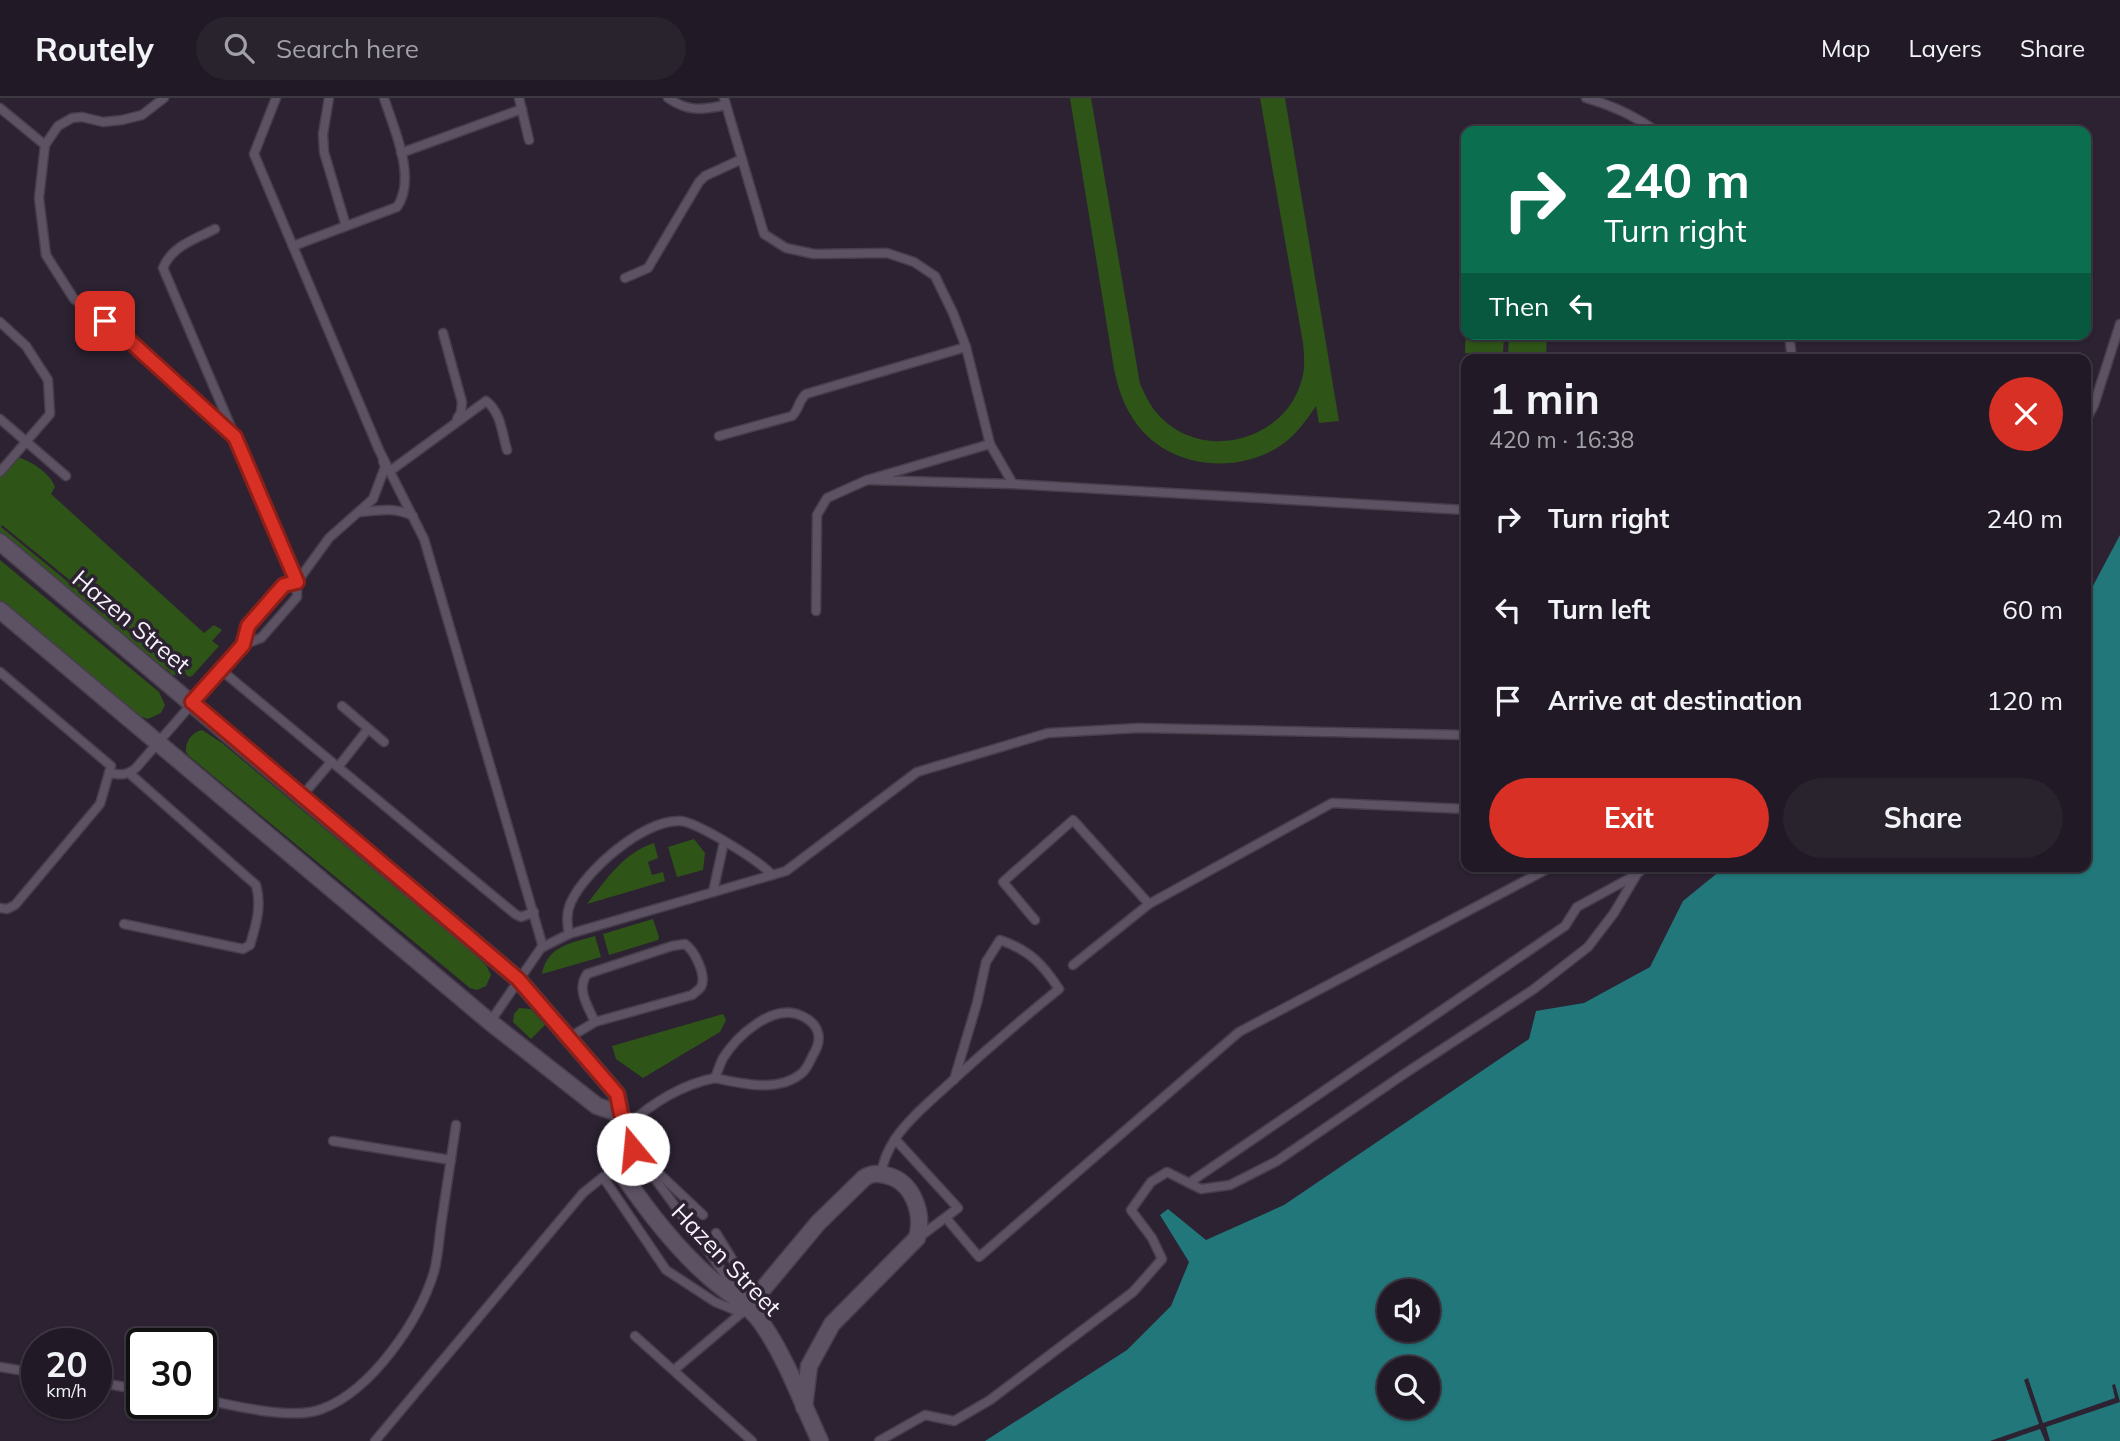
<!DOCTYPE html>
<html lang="en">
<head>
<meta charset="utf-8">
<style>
  :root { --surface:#211a26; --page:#29232e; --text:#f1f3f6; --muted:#a2a1a7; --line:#3e3843; --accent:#d93025 }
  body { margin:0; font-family:Mulish,sans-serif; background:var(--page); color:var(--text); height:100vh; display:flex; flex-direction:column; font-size:26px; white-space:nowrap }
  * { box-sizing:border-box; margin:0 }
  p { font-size:23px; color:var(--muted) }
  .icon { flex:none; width:38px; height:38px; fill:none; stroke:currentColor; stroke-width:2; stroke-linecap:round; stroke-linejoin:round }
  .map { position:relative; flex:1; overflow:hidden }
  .sheet { position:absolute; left:1461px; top:256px; width:630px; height:518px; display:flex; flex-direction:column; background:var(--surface); border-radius:14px; box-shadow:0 2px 5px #0004,0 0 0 2px var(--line) }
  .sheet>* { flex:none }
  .hud { position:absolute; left:1461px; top:28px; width:630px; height:214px; border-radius:14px; box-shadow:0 2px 5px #0004,0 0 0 2px var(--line); background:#0b6e4f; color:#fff; overflow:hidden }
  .tools { position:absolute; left:1377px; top:1181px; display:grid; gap:14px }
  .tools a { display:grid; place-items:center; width:63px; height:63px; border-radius:50%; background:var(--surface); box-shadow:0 2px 5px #0004,0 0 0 2px var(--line); font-size:35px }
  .speed { position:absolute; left:21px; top:1230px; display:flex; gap:14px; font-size:35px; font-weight:700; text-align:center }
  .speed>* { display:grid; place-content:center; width:91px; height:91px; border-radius:50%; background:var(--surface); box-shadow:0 2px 5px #0004,0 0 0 2px var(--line); line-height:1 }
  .speed small { font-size:18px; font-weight:400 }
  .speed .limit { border:4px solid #111; border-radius:10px; background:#fff; color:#111 }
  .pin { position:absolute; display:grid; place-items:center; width:60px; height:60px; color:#fff; margin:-30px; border-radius:14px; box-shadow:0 4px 10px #0006 }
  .me { position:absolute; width:77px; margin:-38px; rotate:343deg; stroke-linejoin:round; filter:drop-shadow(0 0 5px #0008) }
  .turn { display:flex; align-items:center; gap:24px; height:147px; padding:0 28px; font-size:32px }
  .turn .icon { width:91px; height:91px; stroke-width:2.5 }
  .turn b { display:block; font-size:49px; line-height:60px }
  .then { display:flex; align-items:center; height:66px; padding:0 28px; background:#0003; gap:14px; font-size:26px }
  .round { display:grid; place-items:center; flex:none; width:74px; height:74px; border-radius:37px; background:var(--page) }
  .summary { display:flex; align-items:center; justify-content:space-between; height:119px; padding:0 28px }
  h1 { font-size:42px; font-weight:700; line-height:52px }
  .button { display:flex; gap:14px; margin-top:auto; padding:14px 28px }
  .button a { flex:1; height:80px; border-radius:42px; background:var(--accent); color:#fff; font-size:28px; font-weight:700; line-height:80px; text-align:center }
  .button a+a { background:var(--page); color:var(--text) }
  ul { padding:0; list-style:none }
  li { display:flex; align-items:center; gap:21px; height:91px; padding:0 28px }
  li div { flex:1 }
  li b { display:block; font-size:26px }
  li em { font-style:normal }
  header { display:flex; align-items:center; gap:42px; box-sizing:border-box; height:98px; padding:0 35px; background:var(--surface); border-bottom:2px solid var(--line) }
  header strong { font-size:33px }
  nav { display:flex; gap:38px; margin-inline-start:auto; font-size:24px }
  .search { width:490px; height:63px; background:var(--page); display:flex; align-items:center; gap:18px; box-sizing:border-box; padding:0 24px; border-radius:38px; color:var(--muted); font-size:26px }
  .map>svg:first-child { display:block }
</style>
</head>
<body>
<header>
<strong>Routely</strong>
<div class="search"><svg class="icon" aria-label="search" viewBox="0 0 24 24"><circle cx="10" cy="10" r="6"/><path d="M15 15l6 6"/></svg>Search here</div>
<nav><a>Map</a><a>Layers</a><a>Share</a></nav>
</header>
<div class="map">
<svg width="2120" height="1343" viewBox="0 0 2120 1343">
  <rect width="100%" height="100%" fill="#2c2232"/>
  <!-- green -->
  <g fill="#2e5418">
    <path d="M1070,0H1091L1140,286C1145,296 1149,306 1156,314C1200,367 1289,344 1303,277C1305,266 1304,255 1303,245L1260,0H1285L1339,323L1319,325L1316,308C1306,323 1295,338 1280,348C1235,377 1168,370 1136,325C1124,309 1118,290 1114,271Z"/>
    <polygon points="1466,225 1466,236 1504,236 1503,257 1465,255"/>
    <polygon points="1509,236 1547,236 1546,259 1508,257"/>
    <path d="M16,359C29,361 51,376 55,389L51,396L204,535L214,527L222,532L212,543L219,548L193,577L189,579L2,427L1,429L185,580L170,576V574L148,559L0,435V377Z"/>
    <polygon points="0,462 159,594 165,607 161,615 148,621 139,618 0,503"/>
    <path d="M202,632L222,645L464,847L486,867L491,877L486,888L477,892L470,890L189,658L186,654C185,644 192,634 202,632Z"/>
    <polygon points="694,741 705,755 703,772 677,779 668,749"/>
    <path d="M654,745L658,760L648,764L652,777L663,774L665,783L587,806C607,781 623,755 654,745Z"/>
    <polygon points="653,821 659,839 658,842 609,857 603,836"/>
    <path d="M595,838L601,859L542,876C547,848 571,845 595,838Z"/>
    <polygon points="519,910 531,911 545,927 531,941 513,924 514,916"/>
    <polygon points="723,916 726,922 720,934 643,980 616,961 612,948"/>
  </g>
  <!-- water -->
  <path fill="#21777a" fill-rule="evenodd" d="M2120,437V1343H985L1127,1252L1171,1208L1189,1164L1160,1117L1168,1111L1206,1142L1284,1107L1529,941L1536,913L1584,905L1650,869L1683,803L1726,768H2086V501ZM1390,1194H1428V1232H1390ZM1390,1270H1428V1309H1390Z"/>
  <!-- pier -->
  <polygon fill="#2c2232" points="2028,1280 2043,1325 2115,1300 2112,1287 2115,1286 2120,1304 2046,1329 2050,1343 2045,1343 2040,1331 2005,1343 1990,1343 2039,1326 2024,1282"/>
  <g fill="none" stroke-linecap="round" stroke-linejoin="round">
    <defs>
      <g id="service">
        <polyline points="276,0 254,56 379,352 424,441 543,849"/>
        <polyline points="329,0 323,36 324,54 346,128"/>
        <polyline points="519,0 529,42"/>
        <path d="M668,0C688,14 702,12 726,7"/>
        <polyline points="724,0 764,136 786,150 814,156 887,155 914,164 935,178 953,215 966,249 990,346 1013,386 1466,412"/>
        <path d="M1586,0C1611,7 1635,18 1656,33"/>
        <polyline points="0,10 45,47 39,100 46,157 74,201 121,235 235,339 297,484"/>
        <polyline points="45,47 58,28 72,20 82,19 103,24 122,22 142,17 164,0"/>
        <polyline points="401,55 522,11"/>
        <path d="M215,131C195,141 172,148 163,170L234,336"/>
        <path d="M293,148L397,109C417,80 394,31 384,0"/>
        <polyline points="625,180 648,170 699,84 705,78 742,61"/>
        <polyline points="0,224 26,248 48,282 50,316 0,374"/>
        <polyline points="443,235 462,304 461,314 457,321"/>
        <polyline points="1789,236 1792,261"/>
        <polyline points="0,321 66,378"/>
        <polyline points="2086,322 2094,307 2120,226"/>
        <path d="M719,338L792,318C799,312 798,303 806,296L966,249"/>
        <polyline points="990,346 867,382 1013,386"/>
        <path d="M390,373L486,303C501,314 502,335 507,352"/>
        <path d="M361,414C379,412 396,409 413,418"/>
        <polyline points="297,484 329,440 373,401 385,369 383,363"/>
        <polyline points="816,513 817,417 827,400 867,382"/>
        <polyline points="221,572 515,816 521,819 534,814"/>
        <polyline points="0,574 111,668 100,706 15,807 7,811 0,810"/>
        <polyline points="342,608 384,644"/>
        <polyline points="338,669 368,631"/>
        <path d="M109,675C120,677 126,678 136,670L243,547L248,528L284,487L297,484V499L261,540L243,547"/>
        <polyline points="302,698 331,664"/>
        <polyline points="713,794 724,744"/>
        <polyline points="1035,822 1003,784 1073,722 1149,806"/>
        <path d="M124,826L243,851L250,847C256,827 262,808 256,787L129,675"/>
        <path d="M569,836C567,825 566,815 571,804C586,772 643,722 680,723C697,724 760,763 772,777"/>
        <polyline points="1073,867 1149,806 1332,705 1466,711"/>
        <polyline points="490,924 541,850 569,836 786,773 917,674 1048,635 1139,630 1466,637"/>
        <path d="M570,939L595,924L692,897C693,896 700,891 701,889C707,878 695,853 685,846L672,848L587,876C576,892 588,908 595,924"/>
        <path d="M628,1027C652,1005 683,986 715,980C718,973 720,966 723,960C737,938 770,908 797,916C804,918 814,924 817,932C821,941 818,949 813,957C810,963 807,971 802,975C778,995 743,986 715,980"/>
        <polyline points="895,1041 958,1110 918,1140"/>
        <polyline points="333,1043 451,1062"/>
        <polyline points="633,1051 703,1117"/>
        <polyline points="647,1070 689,1127"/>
        <path d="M881,1076C883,1063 888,1052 895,1041C910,1019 933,1001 952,983C987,951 1022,921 1059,891C1042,865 1029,852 1000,842L986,864L977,905L954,982"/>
        <polyline points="603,1079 666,1172 715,1204 742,1215"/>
        <polyline points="1189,1085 1565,828 1577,809 1634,778"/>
        <polyline points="946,1120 979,1159 1239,934 1553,768"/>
        <polyline points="716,1135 744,1180 747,1207"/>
        <polyline points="702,1144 738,1196"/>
        <polyline points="635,1238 752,1343"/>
        <polyline points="0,1269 37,1275"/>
        <polyline points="674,1272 745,1212"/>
        <polyline points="96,1284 142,1292"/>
        <path d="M201,1301C234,1307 291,1323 322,1311C372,1292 419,1223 434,1174C438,1159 439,1142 441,1127C446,1093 451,1060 456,1027"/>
        <polyline points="375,1343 583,1095 603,1079 621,1074"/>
        <polyline points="879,1343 925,1317 954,1323 990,1302 1133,1194 1162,1161 1152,1140 1131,1112 1151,1084 1167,1074 1201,1091 1230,1087 1277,1063 1404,976 1534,891 1588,849 1614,815 1637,776 1646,768"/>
      </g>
      <g id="minor">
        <path d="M0,444L518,881L617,996L621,1016L628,1027L633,1051L621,1074C646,1111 673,1147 707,1177C725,1194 749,1206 763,1227C787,1262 802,1305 820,1343"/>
        <polyline points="0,512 490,924 597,1008 621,1016"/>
        <path d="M747,1210L818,1125L864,1080C871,1075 877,1075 885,1077C913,1082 924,1116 917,1140L832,1226L809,1268L804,1309"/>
      </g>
    </defs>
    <!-- service casing -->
    <use href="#service" stroke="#463e4b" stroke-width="11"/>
    <!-- minor casing -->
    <use href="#minor" stroke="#463e4b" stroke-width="19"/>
    <!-- service -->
    <use href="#service" stroke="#5d5264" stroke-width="8"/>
    <!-- minor -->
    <use href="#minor" stroke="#5d5264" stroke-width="16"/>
  </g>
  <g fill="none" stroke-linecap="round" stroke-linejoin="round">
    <defs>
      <polyline id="route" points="105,223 121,235 235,339 297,484 284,487 275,497 248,528 243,547 192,604 518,881 617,996 621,1016 628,1027 633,1051"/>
    </defs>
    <!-- route casing -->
    <use href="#route" stroke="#8d1f18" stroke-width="18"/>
    <!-- route -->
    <use href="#route" stroke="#d93025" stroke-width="12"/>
  </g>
  <g text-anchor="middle" stroke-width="7" stroke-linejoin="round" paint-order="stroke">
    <!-- street labels -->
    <g font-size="24" fill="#f8f2fc" stroke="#2c2232">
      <text transform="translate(131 524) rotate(40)" y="8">Hazen Street</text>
      <text transform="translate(726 1162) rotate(46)" y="8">Hazen Street</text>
    </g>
  </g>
</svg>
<div class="tools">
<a><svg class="icon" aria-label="sound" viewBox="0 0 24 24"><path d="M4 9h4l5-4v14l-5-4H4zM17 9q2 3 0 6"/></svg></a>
<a><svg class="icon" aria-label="search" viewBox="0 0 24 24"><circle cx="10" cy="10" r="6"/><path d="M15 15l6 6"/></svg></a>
</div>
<div class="speed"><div>20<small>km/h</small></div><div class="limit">30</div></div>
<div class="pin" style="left:105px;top:223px;background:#d93025"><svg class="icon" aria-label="arrive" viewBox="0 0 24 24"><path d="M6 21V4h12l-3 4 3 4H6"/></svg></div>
<svg class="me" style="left:633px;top:1051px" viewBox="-20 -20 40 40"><circle r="19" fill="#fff"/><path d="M0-13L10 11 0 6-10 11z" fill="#d93025"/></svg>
<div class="hud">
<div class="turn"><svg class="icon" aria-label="right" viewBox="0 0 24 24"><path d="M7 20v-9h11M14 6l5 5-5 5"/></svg><div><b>240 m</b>Turn right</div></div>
<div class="then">Then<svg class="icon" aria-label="left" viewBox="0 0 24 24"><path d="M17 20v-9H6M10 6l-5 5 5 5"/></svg></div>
</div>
<section class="sheet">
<div class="summary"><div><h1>1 min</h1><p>420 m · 16:38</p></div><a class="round" style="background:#d93025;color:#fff"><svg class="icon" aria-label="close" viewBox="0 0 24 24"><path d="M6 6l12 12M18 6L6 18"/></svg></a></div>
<ul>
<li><svg class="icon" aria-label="right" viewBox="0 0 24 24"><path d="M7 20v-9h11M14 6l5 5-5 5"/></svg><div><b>Turn right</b></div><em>240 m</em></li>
<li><svg class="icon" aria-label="left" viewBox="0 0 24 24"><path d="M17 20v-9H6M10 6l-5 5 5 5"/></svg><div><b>Turn left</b></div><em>60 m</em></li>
<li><svg class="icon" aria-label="arrive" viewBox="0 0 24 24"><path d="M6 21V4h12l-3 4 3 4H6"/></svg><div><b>Arrive at destination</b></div><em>120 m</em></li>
</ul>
<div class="button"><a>Exit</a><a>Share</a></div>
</section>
</div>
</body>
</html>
